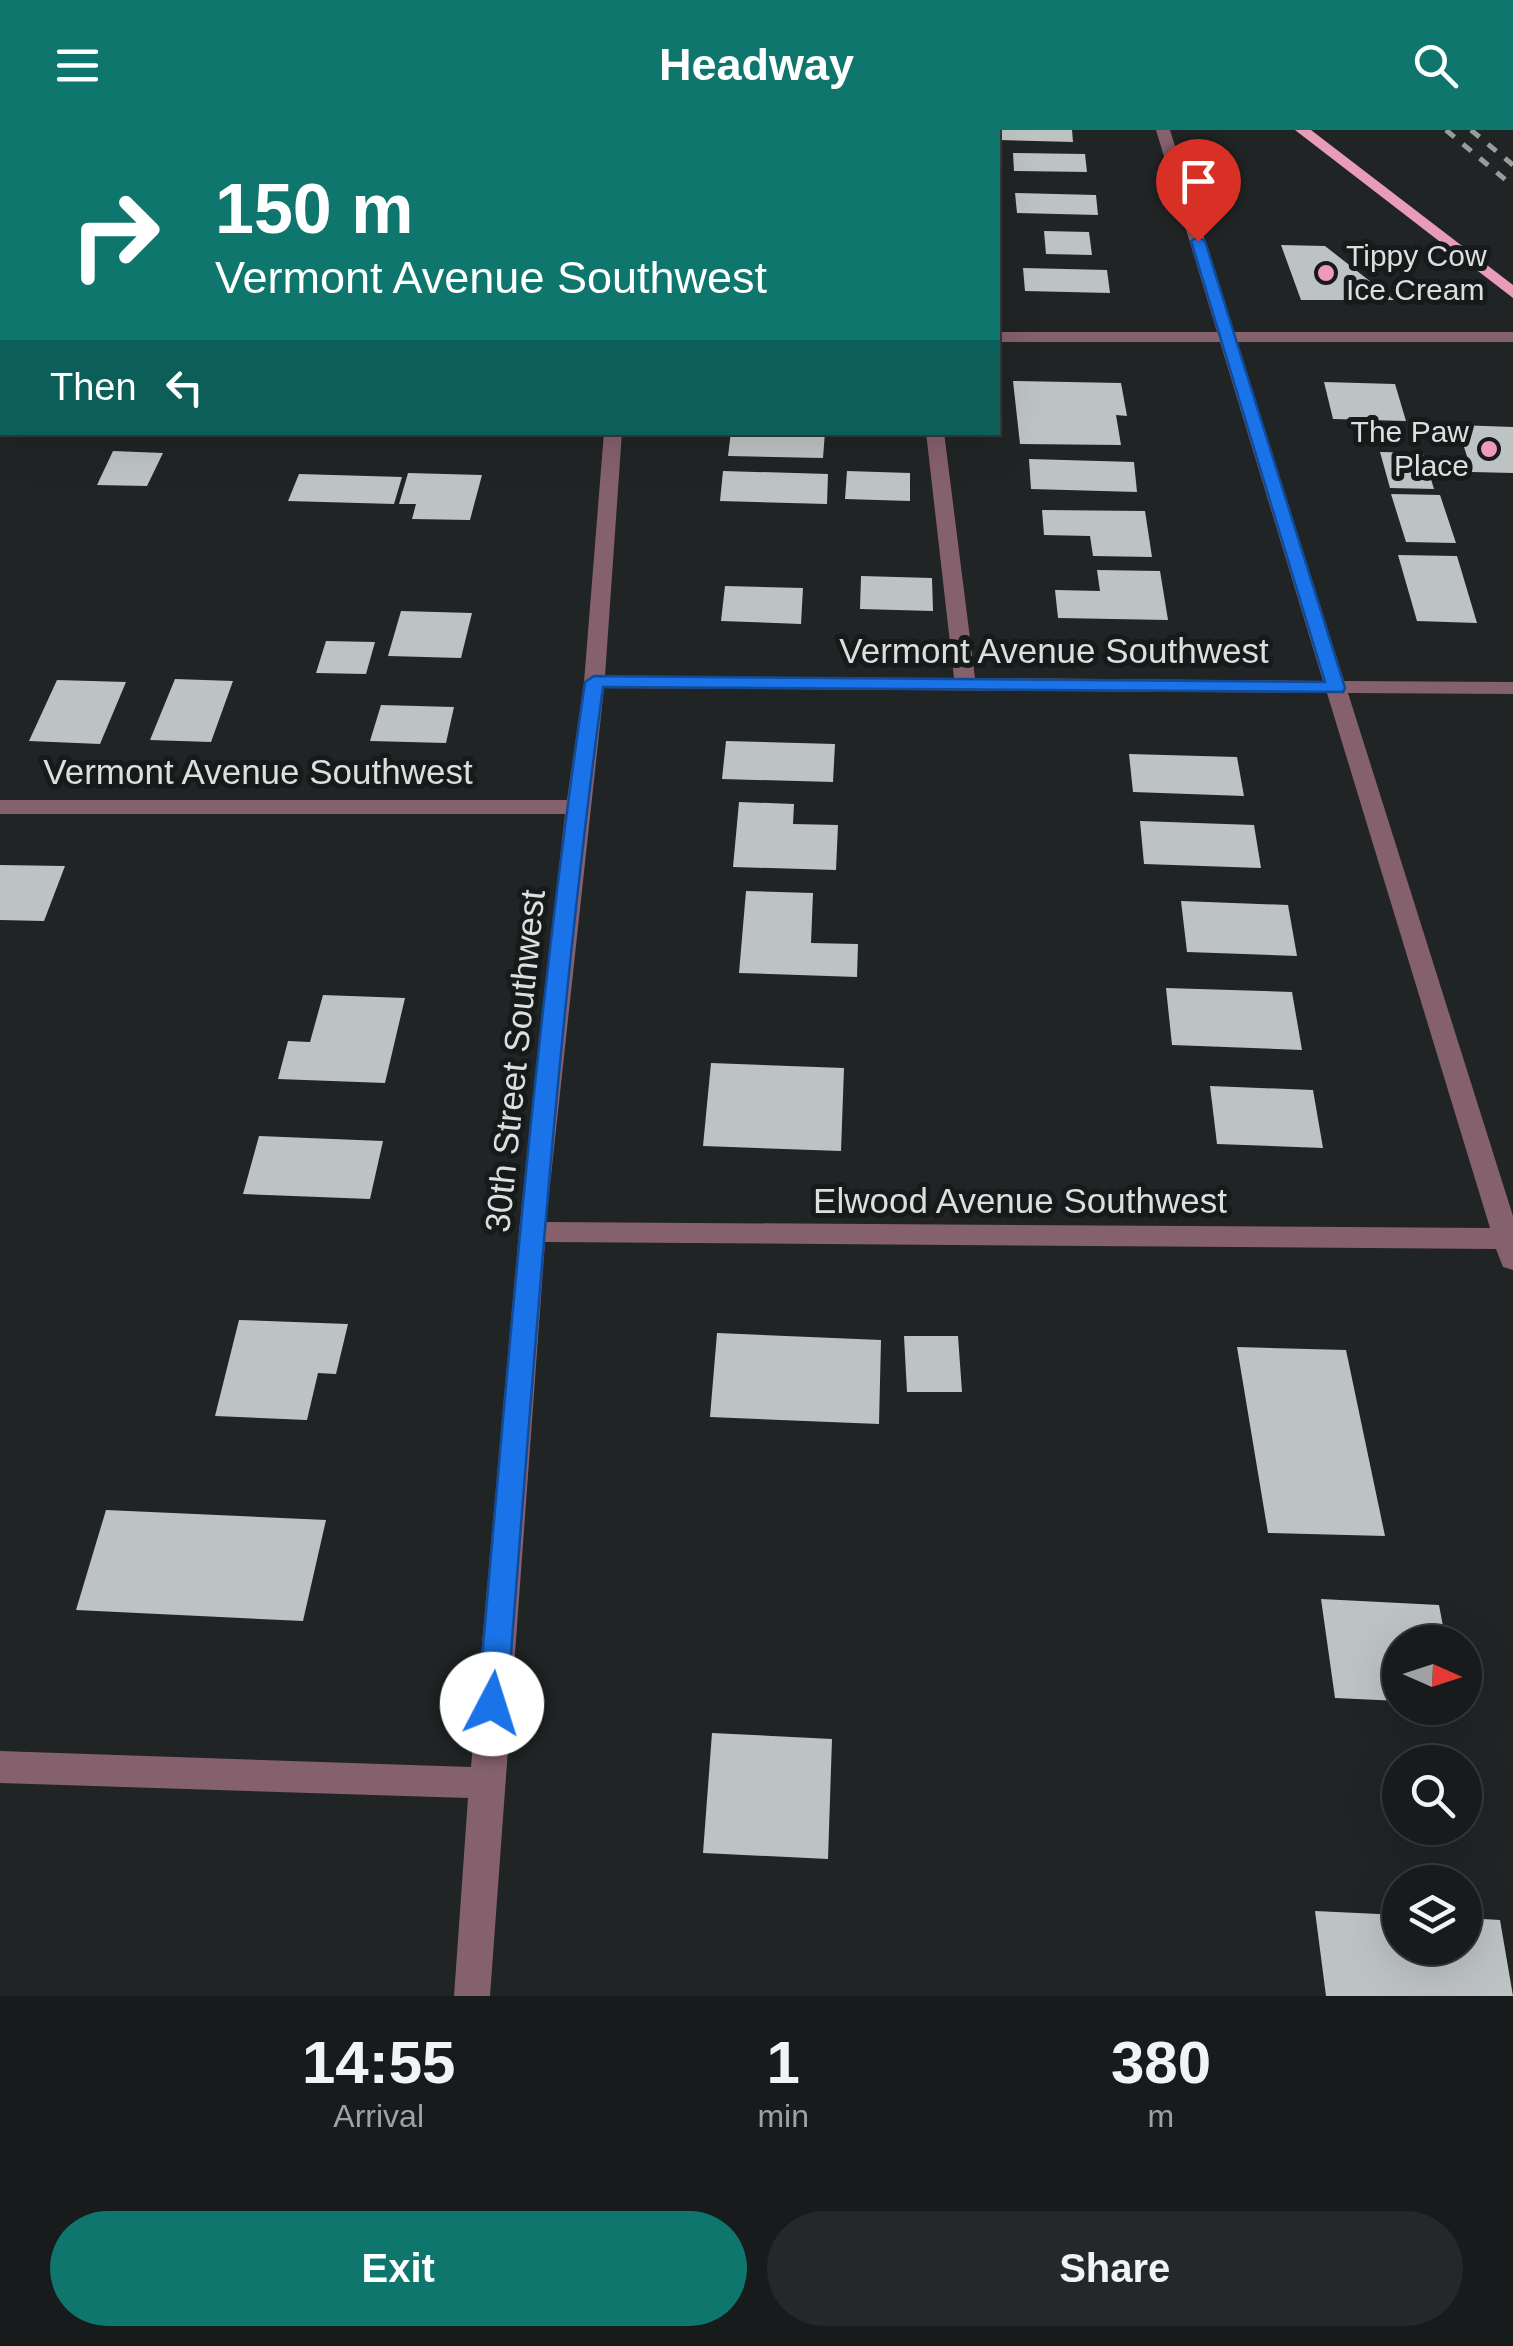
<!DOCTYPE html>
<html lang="en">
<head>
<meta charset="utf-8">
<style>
  :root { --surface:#181b1b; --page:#252828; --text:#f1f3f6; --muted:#9fa1a3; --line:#36393a; --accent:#0f766e }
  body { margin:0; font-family:Arial,sans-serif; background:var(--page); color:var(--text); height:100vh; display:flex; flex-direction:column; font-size:38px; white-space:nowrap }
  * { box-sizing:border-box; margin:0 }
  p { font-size:32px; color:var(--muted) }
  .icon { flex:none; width:55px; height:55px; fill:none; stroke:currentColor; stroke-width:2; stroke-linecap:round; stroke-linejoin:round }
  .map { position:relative; height:1866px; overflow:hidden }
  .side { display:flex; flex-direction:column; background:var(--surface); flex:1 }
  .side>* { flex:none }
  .banner { position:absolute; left:0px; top:0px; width:1000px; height:305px; box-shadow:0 10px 40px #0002,0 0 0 2px var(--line); background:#0f766e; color:#fff; overflow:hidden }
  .needle { width:65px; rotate:93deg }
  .buttons { position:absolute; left:1382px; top:1495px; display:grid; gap:20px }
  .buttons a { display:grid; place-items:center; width:100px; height:100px; border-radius:50%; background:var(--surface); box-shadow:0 10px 40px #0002,0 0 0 2px var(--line); font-size:50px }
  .pin { position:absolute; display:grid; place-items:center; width:85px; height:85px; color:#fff; margin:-102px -42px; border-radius:50% 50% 50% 0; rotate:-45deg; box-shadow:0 0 10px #0007 }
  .pin .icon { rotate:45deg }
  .me { position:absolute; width:110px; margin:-55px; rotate:5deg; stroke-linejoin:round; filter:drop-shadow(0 0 8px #0008) }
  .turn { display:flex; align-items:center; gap:35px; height:210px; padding:0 50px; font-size:45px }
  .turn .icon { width:130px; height:130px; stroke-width:2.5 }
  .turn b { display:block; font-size:70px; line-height:85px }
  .then { display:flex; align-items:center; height:95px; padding:0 50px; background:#0003; gap:20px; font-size:38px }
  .eta { display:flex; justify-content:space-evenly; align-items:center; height:170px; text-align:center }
  .eta b { font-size:60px; font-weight:700; line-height:70px }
  .primary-button { display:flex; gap:20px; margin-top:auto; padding:20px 50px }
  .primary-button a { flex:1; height:115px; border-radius:60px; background:var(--accent); color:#fff; font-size:40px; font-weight:700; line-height:115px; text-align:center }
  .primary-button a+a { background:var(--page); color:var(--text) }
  header { display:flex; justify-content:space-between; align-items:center; height:130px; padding:0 50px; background:var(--accent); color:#fff; font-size:45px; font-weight:700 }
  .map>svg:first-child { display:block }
</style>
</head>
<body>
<header><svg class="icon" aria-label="menu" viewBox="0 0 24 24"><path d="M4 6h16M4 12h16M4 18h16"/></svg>Headway<svg class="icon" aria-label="search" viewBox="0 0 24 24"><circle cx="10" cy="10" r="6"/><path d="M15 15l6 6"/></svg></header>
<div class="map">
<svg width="1513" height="1866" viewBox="0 0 1513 1866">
  <rect width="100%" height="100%" fill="#202424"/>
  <!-- building -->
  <g fill="#bdc2c2">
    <polygon points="998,0 1072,0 1073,12 998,10"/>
    <polygon points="1013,23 1085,24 1087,42 1014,41"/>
    <polygon points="1015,63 1096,65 1098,85 1017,83"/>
    <polygon points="1044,101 1089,102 1092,125 1046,124"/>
    <polygon points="1281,115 1325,116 1394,170 1301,170"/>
    <polygon points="1023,138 1107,140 1110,163 1025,161"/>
    <polygon points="1013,251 1121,253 1127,286 1116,285 1121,315 1020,314"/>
    <polygon points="1324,252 1395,254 1406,291 1333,289"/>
    <polygon points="1457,295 1513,297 1513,343 1472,342"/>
    <polygon points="731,302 825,302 823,328 728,326"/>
    <polygon points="113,321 163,323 147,356 97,355"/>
    <polygon points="1380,322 1423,323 1434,359 1390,358"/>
    <polygon points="1029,329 1134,332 1137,362 1031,359"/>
    <polygon points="723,341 828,344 827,374 720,371"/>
    <polygon points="847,341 910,343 910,371 845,369"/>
    <polygon points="408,343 482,345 470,390 412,389 416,374 399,374"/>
    <polygon points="299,344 402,347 394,374 288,371"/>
    <polygon points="1391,364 1440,365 1456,413 1406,412"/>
    <polygon points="1042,380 1145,381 1152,427 1093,426 1090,406 1044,405"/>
    <polygon points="1398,425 1457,426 1477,493 1417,491"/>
    <polygon points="1097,440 1160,441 1168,490 1058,488 1055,460 1100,461"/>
    <polygon points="861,446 932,448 933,481 860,479"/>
    <polygon points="725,456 803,458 801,494 721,491"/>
    <polygon points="401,481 472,483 461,528 388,526"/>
    <polygon points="326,511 375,512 366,544 316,543"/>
    <polygon points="175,549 233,551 211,612 150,610"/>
    <polygon points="57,550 126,552 100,614 29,611"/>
    <polygon points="381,575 454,577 446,613 370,611"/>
    <polygon points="726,611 835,614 833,652 722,649"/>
    <polygon points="1129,624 1237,627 1244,666 1133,662"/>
    <polygon points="739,672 794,674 793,694 838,695 836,740 733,737"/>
    <polygon points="1140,691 1254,695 1261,738 1144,734"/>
    <polygon points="0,735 65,736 44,791 0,790"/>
    <polygon points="746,761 813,763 811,813 858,814 857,847 739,843"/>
    <polygon points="1181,771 1288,775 1297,826 1187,822"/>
    <polygon points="1166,858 1292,862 1302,920 1172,915"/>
    <polygon points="323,865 405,868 385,953 278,949 288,911 310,912"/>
    <polygon points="711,933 844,938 841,1021 703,1016"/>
    <polygon points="1210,956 1313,960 1323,1018 1217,1014"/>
    <polygon points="259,1006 383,1011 370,1069 243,1064"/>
    <polygon points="239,1190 348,1194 336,1244 318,1243 307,1290 215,1286"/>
    <polygon points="717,1203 881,1210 879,1294 710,1287"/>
    <polygon points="904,1206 958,1206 962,1262 907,1262"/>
    <polygon points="1237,1217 1346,1220 1385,1406 1268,1403"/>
    <polygon points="106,1380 326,1390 303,1491 76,1480"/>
    <polygon points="1321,1469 1439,1475 1446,1512 1400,1512 1400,1571 1335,1568"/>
    <polygon points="712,1603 832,1609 828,1729 703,1723"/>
    <polygon points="1315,1781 1400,1785 1400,1818 1465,1818 1465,1788 1500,1790 1513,1866 1326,1866"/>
  </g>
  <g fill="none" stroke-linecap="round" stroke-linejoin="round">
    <!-- minor -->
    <g fill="#85606d" fill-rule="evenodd">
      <rect x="629" y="0" width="14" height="2"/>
      <rect x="893" y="0" width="14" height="2"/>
      <path d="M1156,0H1170L1234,202H1513V212H1237L1344,551L1513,552V564L1348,563L1513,1086V1140L1503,1137L1496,1119L545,1112L490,1866H454L468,1668L0,1653V1621L471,1637L519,1102L565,684H0V670H567L584,552L604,302H622L605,546L954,548L926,302H944L975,548L1323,551L1220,212H998V202H1217ZM604,558L1327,563L1490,1098L546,1092Z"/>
    </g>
    <!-- major -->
    <polygon fill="#e99cb7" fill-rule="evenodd" points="1295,0 1311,0 1513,155 1513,168"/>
    <!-- rail -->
    <g stroke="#999c9c" stroke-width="5" stroke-dasharray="11 11" stroke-linecap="butt">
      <polyline points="1446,0 1513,56"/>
      <polyline points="1471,0 1513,35"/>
    </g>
  </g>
  <!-- route -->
  <path fill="#1a73e8" stroke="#114b97" stroke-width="2.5" d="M1198,107L1205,111L1345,558L1343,562L603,557C557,895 534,1235 507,1574L503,1584L492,1588L482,1584L478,1574C508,1233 535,891 585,552L594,546L1325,552L1191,111Z"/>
  <!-- markers -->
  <g fill="#ef9ab8" stroke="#171a1b" stroke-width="4">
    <circle cx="1326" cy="143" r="10"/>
    <circle cx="1489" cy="319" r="10"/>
  </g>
  <g text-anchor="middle" stroke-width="10" stroke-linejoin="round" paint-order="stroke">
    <!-- far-poi labels -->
    <g font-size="30" fill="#dddfdf" stroke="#171a1b" text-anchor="start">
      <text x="1346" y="136">Tippy Cow<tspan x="1346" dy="34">Ice Cream</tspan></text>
      <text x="1469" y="312" text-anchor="end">The Paw<tspan x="1469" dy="34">Place</tspan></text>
    </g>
    <!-- street labels -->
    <g font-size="35" fill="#dddfdf" stroke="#171a1b">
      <text x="1054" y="533">Vermont Avenue Southwest</text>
      <text x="258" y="654">Vermont Avenue Southwest</text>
      <text transform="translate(515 931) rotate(-84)" y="12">30th Street Southwest</text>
      <text x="1020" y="1083">Elwood Avenue Southwest</text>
    </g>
  </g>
</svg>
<div class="buttons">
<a><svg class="needle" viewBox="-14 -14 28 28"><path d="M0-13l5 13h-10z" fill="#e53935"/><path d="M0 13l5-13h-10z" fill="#9fa1a3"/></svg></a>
<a><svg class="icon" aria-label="search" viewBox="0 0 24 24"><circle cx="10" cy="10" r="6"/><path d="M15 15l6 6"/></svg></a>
<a><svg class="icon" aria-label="layers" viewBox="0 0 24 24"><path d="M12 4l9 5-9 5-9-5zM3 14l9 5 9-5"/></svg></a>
</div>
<div class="pin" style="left:1198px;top:111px;background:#d93025"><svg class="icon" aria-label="arrive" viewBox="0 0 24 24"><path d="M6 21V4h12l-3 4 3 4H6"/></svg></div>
<svg class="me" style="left:492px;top:1574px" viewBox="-20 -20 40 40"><circle r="19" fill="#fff"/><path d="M0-13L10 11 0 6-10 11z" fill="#1a73e8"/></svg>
<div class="banner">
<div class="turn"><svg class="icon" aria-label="right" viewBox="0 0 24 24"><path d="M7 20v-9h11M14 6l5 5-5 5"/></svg><div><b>150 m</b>Vermont Avenue Southwest</div></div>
<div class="then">Then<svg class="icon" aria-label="left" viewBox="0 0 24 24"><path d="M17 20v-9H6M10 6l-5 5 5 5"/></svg></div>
</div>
</div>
<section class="side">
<div class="eta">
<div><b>14:55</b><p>Arrival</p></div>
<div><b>1</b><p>min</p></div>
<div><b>380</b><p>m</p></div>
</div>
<div class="primary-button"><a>Exit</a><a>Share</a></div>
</section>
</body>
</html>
